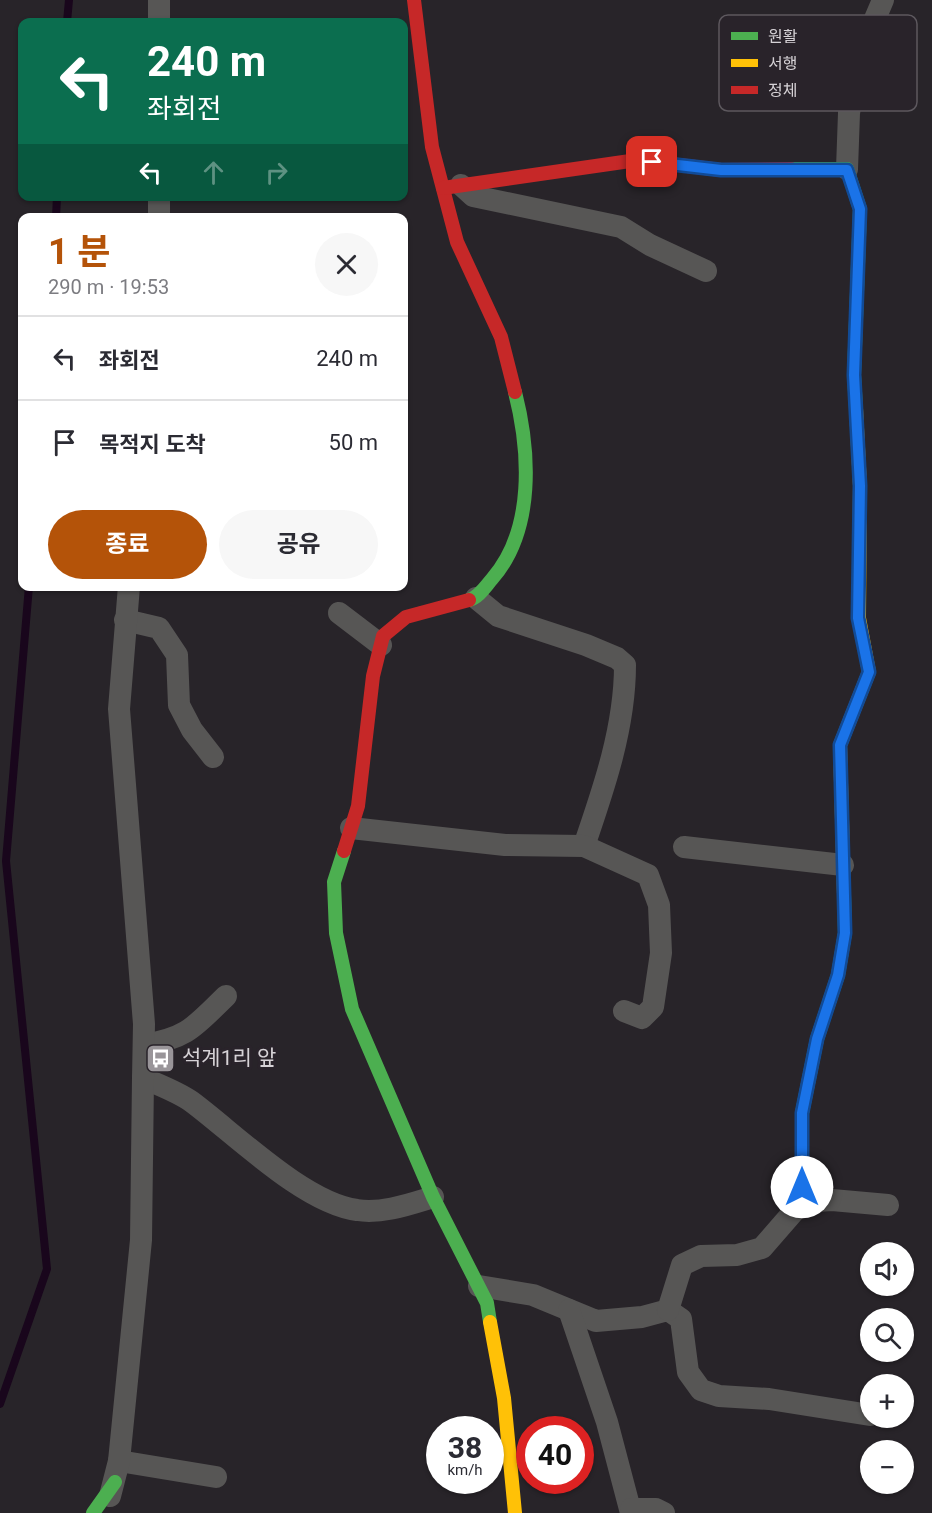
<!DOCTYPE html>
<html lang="ko">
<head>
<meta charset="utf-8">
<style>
  :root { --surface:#fff; --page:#f7f7f7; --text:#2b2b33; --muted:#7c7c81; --line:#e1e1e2; --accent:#b45309 }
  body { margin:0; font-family:Roboto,"Noto Sans KR",sans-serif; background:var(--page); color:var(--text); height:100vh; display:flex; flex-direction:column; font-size:22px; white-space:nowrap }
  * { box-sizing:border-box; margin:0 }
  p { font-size:20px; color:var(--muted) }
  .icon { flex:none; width:33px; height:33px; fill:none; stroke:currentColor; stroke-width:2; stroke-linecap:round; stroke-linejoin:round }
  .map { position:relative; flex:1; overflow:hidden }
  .panel { position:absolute; left:18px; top:213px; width:390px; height:378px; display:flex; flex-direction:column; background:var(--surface); border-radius:12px; box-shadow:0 2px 4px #0004 }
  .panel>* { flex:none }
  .guide { position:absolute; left:18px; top:18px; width:390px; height:183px; border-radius:12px; box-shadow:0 2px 4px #0004; background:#0b6e4f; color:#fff; overflow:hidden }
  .tools { position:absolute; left:860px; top:1242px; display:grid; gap:12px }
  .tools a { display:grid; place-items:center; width:54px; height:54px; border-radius:50%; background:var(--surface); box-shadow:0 2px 4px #0004; font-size:30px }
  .speed { position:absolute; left:426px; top:1416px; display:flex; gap:12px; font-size:30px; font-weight:700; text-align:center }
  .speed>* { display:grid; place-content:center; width:78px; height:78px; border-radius:50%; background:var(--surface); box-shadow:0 2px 4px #0004; line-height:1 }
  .speed small { font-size:15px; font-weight:400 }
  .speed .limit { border:9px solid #d22; background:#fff; color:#111 }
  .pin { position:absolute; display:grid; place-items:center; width:51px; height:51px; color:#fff; margin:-26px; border-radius:12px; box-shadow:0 3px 9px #0006 }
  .me { position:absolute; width:66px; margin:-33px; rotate:0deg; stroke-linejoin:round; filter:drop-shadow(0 0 4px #0008) }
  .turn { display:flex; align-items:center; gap:21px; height:126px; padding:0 30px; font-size:27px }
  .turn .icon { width:78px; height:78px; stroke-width:2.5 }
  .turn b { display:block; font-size:42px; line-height:51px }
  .lanes { display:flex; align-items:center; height:57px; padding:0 30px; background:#0003; justify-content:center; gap:30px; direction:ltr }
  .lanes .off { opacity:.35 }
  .round { display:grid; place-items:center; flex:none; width:63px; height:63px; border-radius:32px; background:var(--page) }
  .summary { display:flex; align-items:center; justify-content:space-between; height:102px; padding:0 30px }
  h1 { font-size:36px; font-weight:700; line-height:45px; color:var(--accent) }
  .cta { display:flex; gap:12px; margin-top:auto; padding:12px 30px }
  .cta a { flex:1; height:69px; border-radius:36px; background:var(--accent); color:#fff; font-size:24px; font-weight:700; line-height:69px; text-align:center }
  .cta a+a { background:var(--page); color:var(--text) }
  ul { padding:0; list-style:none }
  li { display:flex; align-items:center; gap:18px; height:84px; padding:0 30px; border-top:2px solid var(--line) }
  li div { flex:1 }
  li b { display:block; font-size:22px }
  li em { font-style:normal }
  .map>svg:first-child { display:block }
</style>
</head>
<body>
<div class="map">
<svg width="932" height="1513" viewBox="0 0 932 1513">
  <rect width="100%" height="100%" fill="#282429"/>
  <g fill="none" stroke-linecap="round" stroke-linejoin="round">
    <!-- stream -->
    <g stroke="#19061c" stroke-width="8">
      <polyline points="67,22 69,0"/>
      <polyline points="56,218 57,196"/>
      <polyline points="0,1404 47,1269 6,861 29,586"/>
    </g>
    <!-- street -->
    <g stroke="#575655" stroke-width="22">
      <polyline points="159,22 159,0"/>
      <polyline points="847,169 849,113 860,54 883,0"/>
      <polyline points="461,185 473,196 621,227 650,245 706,271"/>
      <polyline points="159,218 159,196"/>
      <path d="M476,598L498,616L586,645L617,658L625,665C625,727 604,788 584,846"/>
      <polyline points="339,613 381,645"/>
      <polyline points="125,620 159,628 177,655 179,705 192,730 213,757"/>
      <polyline points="351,828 505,845 584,846 648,875 659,905 661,953 653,1007 642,1018 624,1011"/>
      <polyline points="684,847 843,865"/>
      <path d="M144,1045C188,1038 195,1026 226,996"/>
      <path d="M143,1078C159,1085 178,1092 192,1102C235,1134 304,1203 357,1210C382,1214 410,1204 433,1197"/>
      <polyline points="479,1286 533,1295 596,1321 642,1317 668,1310 681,1319 688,1372 701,1390 719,1396 769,1399 870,1415"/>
      <polyline points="569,1310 607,1422 631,1513"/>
      <polyline points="668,1310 682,1265 701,1256 737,1255 762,1248 802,1202 832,1200 888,1205"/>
      <polyline points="119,1461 216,1477"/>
      <polyline points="110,1496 119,1461 141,1240 143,1078 144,1024 119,709 129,586"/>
      <polyline points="631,1509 656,1509 664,1513"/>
    </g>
    <!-- fast -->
    <g stroke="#4caf50" stroke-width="14">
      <polyline points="791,169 847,169 860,209 854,375 856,408"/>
      <path d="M469,600C479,597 485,587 492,579C535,530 530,451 515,392"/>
      <polyline points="344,851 334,882 336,933 352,1009 433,1197 487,1303 490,1322"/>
      <polyline points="802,1202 802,1113 817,1039 838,975 845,933 844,894"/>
      <polyline points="93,1513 115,1482"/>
    </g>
    <!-- slow -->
    <g stroke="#ffc107" stroke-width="14">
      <polyline points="844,894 840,745 869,672 859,618 860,486 856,408"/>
      <polyline points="490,1322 504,1398 515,1513"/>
    </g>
    <!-- jam -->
    <g stroke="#c62828" stroke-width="14">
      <polyline points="414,0 432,147 457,242 501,337 515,392"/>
      <polyline points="443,188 637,160 721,170 791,169"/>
      <polyline points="344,851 358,806 373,676 383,636 406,617 469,600"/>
    </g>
  </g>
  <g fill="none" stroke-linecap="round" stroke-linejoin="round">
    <defs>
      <polyline id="route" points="652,162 721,170 847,170 860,209 854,375 860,486 858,618 869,672 840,745 845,933 838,975 817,1039 802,1113 802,1187"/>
    </defs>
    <!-- route casing -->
    <use href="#route" stroke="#114b97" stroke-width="15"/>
    <!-- route -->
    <use href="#route" stroke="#1a73e8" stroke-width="10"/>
  </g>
  <!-- icons -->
  <defs>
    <symbol id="bus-square" viewBox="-11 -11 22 22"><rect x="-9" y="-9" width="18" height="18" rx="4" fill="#999599" stroke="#29232a"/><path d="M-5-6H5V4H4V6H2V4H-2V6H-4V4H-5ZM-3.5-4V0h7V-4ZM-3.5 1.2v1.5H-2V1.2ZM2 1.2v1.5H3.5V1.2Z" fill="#fff"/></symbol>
  </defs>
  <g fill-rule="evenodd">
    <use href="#bus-square" x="144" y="1042" width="33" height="33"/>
  </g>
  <g text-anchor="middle" stroke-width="6" stroke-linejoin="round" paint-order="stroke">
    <!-- poi labels -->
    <g font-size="21" fill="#d6d2d6" stroke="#29232a" text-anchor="start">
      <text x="182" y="1065">석계1리 앞</text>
    </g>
  </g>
  <!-- legend -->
  <rect x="719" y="15" width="198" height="96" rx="9" fill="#29232a" stroke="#5d585e" stroke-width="1.5"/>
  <rect x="731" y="32" width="27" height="8" fill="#4caf50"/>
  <rect x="731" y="59" width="27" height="8" fill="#ffc107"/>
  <rect x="731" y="86" width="27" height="8" fill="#c62828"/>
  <g font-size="16" fill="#d6d2d6">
    <text x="768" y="42">원활</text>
    <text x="768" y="69">서행</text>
    <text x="768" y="96">정체</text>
  </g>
</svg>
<div class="tools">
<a><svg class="icon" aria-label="sound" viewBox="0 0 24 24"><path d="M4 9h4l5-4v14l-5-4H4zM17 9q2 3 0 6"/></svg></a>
<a><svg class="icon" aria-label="search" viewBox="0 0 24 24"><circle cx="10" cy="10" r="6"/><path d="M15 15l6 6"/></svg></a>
<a>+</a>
<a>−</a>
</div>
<div class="speed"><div>38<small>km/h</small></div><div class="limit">40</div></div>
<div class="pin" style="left:652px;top:162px;background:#d93025"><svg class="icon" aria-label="arrive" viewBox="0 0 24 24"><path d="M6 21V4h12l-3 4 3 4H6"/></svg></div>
<svg class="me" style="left:802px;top:1187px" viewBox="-20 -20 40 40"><circle r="19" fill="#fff"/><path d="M0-13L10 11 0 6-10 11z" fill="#1a73e8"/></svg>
<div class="guide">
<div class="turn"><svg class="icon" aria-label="left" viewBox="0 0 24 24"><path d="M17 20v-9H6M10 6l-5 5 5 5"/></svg><div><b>240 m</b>좌회전</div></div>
<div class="lanes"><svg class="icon" aria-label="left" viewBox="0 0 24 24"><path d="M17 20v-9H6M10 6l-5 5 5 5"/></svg><svg class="icon off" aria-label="ahead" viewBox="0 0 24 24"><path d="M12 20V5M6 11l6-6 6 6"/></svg><svg class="icon off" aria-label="right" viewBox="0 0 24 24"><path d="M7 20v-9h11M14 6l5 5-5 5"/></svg></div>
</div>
<section class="panel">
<div class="summary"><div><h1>1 분</h1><p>290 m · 19:53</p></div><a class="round"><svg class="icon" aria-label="close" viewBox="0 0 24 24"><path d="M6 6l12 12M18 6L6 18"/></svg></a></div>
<ul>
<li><svg class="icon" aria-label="left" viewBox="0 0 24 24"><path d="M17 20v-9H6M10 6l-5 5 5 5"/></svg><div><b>좌회전</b></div><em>240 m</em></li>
<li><svg class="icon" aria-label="arrive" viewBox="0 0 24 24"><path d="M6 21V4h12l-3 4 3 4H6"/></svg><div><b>목적지 도착</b></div><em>50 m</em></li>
</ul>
<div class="cta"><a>종료</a><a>공유</a></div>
</section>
</div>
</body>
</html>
